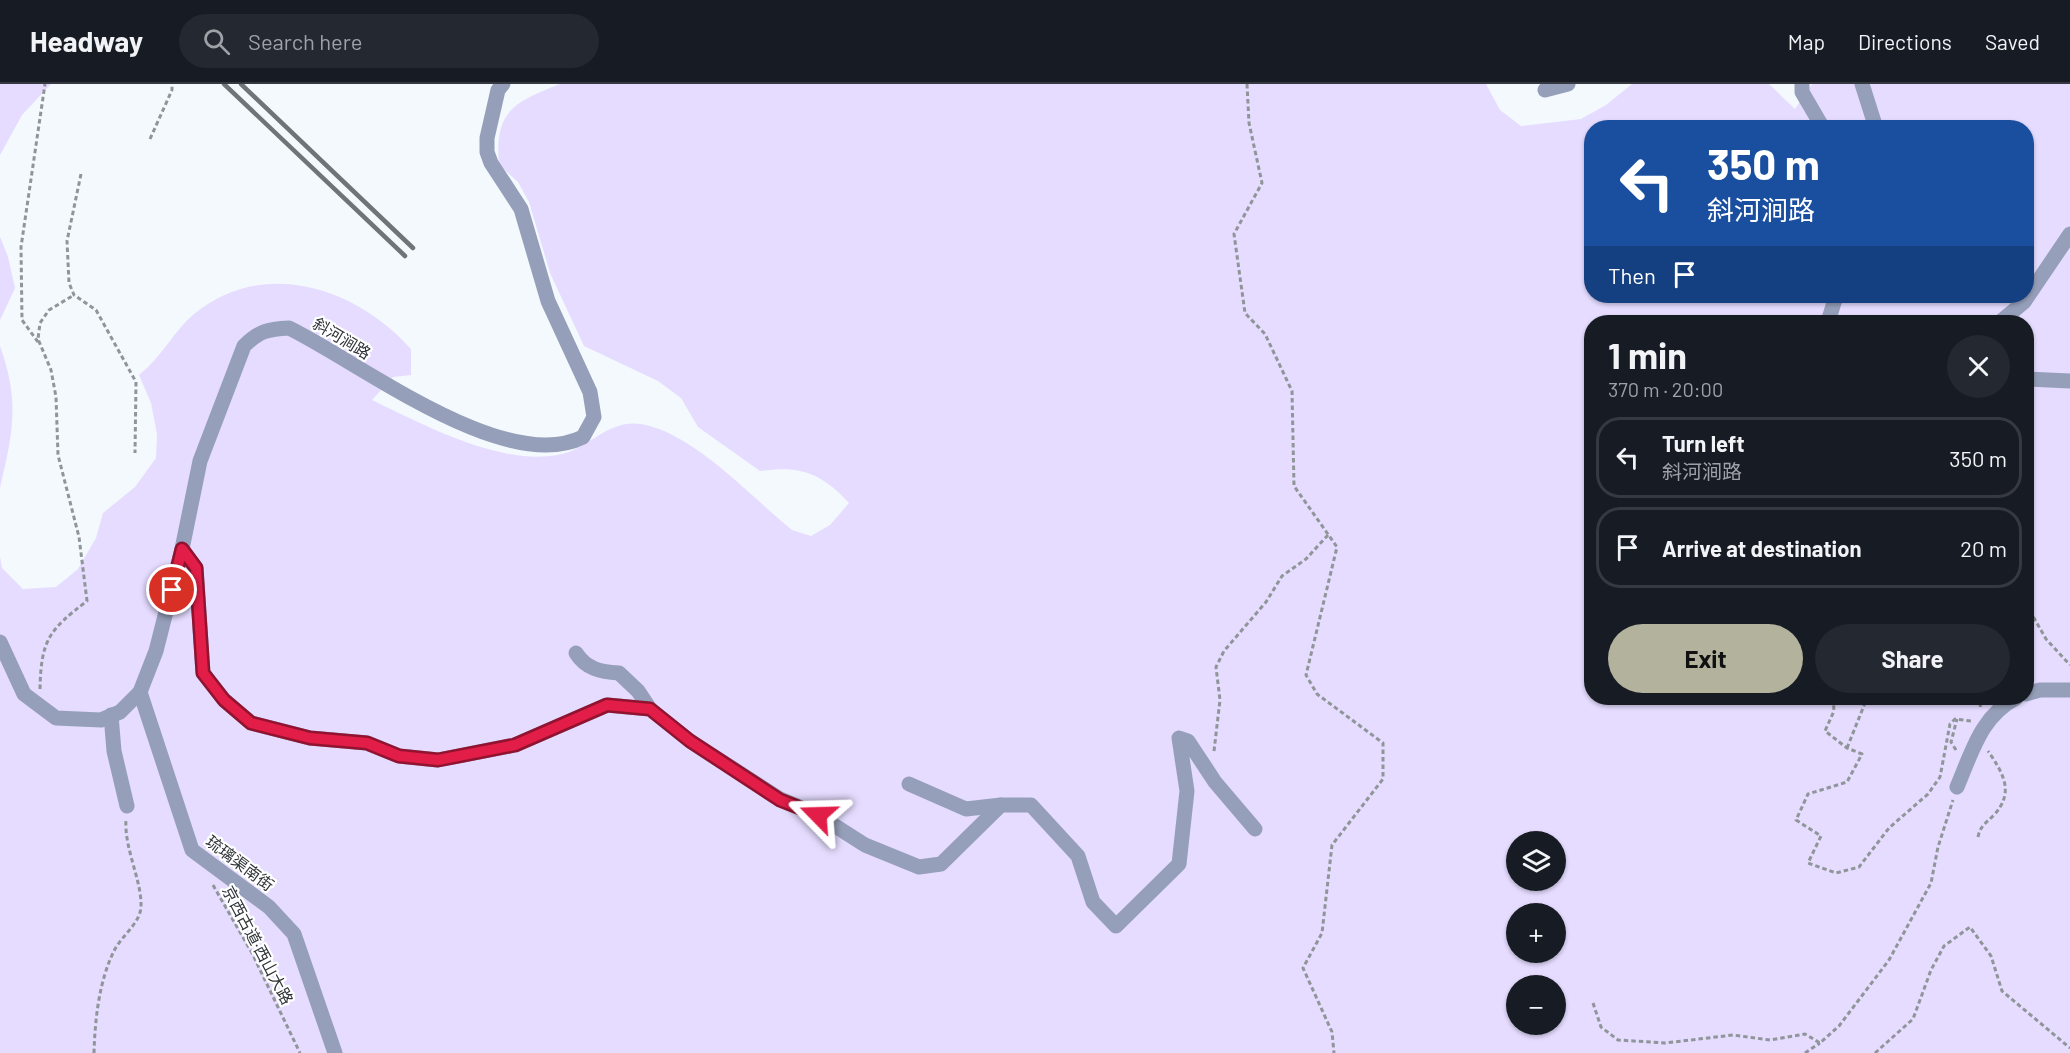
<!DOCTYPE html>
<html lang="en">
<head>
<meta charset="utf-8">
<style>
  :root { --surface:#171b24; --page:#242831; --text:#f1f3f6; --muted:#9ea1a6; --line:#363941; --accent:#b2b29d }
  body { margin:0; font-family:Barlow,"Noto Sans SC",sans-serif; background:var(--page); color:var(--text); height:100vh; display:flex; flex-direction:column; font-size:22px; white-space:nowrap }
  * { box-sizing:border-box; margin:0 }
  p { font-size:20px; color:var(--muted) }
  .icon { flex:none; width:33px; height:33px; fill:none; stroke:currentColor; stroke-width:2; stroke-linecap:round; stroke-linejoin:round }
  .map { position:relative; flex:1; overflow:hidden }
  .sheet { position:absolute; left:1584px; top:231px; width:450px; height:390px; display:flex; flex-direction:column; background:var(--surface); border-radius:24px; box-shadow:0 2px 4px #0004 }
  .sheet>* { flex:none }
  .top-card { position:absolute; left:1584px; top:36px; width:450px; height:183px; border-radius:24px; box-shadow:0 2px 4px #0004; background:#1a4fa0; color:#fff; overflow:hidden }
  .buttons { position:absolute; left:1506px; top:747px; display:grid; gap:12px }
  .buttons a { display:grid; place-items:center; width:60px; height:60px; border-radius:50%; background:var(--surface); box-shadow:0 2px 4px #0004; font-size:30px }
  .pin { position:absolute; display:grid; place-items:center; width:51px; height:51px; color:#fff; margin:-26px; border:3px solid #fff; border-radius:50%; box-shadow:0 2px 6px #0007 }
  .me { position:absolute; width:66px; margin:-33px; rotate:292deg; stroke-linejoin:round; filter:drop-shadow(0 0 4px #0008) }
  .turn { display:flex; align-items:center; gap:21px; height:126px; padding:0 24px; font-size:27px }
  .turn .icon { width:78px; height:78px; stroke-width:2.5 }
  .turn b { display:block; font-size:42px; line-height:51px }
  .then { display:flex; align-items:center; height:57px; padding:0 24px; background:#0003; gap:12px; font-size:22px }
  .round { display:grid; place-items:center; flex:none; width:63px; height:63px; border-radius:32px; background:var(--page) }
  .headline { display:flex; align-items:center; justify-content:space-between; height:102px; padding:0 24px }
  h1 { font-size:36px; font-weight:700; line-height:45px }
  .primary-button { display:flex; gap:12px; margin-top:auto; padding:12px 24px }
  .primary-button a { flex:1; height:69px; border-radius:36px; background:var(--accent); color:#111; font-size:24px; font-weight:700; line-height:69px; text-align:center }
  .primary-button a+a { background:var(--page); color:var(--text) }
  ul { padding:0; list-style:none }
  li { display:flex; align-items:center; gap:18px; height:81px; margin:0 12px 9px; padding:0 12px; border:3px solid var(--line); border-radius:24px }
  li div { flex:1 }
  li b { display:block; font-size:22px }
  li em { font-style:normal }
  header { display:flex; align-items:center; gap:36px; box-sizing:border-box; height:84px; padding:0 30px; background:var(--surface); border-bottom:2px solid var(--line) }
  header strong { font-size:28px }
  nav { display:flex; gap:33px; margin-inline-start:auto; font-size:21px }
  .search { width:420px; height:54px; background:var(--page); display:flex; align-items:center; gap:15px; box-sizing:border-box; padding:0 21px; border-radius:33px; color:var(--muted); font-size:22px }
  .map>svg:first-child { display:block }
</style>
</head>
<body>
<header>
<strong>Headway</strong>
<div class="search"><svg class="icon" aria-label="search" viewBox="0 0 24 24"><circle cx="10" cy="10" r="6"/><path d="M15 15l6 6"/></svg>Search here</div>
<nav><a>Map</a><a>Directions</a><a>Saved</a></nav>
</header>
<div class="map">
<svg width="2070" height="969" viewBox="0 0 2070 969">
  <rect width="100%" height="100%" fill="#f4f9fd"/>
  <!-- green -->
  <g fill="#e5dcff" fill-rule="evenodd">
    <polygon points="0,0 51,0 22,31 0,71"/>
    <path d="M560,0H1486L1500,26L1521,42L1581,35L1606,21L1632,0H1769L1795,25L1812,0H2070V969H0V473L2,484L23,505L56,503L78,485L96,454L103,429L135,403L156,374L157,350L151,319L139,291C161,274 173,248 194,230C263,173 356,203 411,265V291L393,293L372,316C424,341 504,384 562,370C590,363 609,335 641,340C694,349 751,413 792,446L811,452L830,441L849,419C822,389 800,381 760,387L698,343L681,314L658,297L584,262L550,189L529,118L518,98L499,81C494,27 514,18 560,0ZM1592,44H2026V212H1592ZM1592,238H2026V614H1592ZM1516,758H1556V796H1516ZM1516,830H1556V868H1516ZM1516,902H1556V940H1516Z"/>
    <polygon points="0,153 8,173 15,204 0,236"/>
    <path d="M0,262C20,318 13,348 0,404Z"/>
  </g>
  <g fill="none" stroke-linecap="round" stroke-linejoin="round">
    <!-- path -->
    <g stroke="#909599" stroke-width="3" stroke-dasharray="4.5 3" stroke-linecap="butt">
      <polyline points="1247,0 1249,39 1262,99 1234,150 1245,229 1265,250 1292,307 1294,402 1337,463 1306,591 1317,610 1383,659 1383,695 1332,761 1322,849 1303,884 1332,948 1334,969"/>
      <polyline points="150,55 172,6 172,0"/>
      <polyline points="81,90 67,157 69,199 74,211 96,226 136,298 135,369"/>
      <polyline points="38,258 22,236 21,163 45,0"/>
      <polyline points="2026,520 2046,555 2070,581"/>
      <polyline points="2026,537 2033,530"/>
      <path d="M40,605C41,556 49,546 87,517L79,453L58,371L56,313L51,286L38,255L40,239L49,226L74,211"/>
      <polyline points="1833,614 1834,627 1825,647 1847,664 1862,670 1847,698 1808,710 1796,736 1821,752 1808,779 1836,789 1859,783 1889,744 1928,710 1940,693 1950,640 1955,635 1971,637"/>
      <polyline points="1980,623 1982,614"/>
      <polyline points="1847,664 1867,614"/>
      <polyline points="1956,666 1951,658 1957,635"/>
      <polyline points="1214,667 1220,616 1216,583 1224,567 1266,518 1282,492 1306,475 1328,451"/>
      <path d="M1978,753C1980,742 1986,739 1994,731C2015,708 2003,689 1988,667"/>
      <polyline points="213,801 252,869 300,969"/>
      <polyline points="1593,919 1601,943 1618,956 1665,959 1733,951 1770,956 1805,950 1820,959 1839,942 1889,876 1931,799 1938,763 1953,716"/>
      <path d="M94,969C95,935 99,896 115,865C122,852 140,839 141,823C142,797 124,764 126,736"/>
      <polyline points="1805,969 1820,959"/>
      <polyline points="1875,969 1913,935 1931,886 1944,862 1970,843 1991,872 2002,907 2070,964"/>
    </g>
    <!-- minor -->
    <g stroke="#969fba" stroke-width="15">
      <polyline points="1802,0 1802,8 1823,44"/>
      <polyline points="1862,0 1876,44"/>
      <polyline points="1545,6 1568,0"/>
      <polyline points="1828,238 1836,212"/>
      <polyline points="2000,238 2024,218 2070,150"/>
      <polyline points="2026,295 2070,297"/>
      <polyline points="182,465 196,484 203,589 224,616 251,639 310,654 367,659 399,672 438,676 515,661 607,621 650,625 690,657 780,715 818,731 865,761 919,783 941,780 1001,721 1031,721 1078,772 1093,818 1116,842 1179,780 1187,707 1179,654 1188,657 1215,698 1255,745"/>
      <path d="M0,558L24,610L56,634L101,636L120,628L140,608L156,567L182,465L200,377L244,262C259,247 268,245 289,244C359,278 505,392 583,353L594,333L590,308L548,217L521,125L491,79L487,68V54L498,6L503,0"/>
      <path d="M576,569C586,585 601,588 619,589L638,607L650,625"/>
      <polyline points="140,608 192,766 269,823 294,850 335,969"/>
      <polyline points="2026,610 2040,606 2070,606"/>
      <polyline points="111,631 114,667 127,722"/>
      <polyline points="909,700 966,725 1001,721"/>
      <path d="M1957,703C1972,668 1981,632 2016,614"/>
    </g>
    <!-- rail -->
    <g stroke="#6f7478" stroke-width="4.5">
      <polyline points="224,0 405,172"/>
      <polyline points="241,0 413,164"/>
    </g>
  </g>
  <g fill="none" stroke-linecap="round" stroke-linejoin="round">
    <defs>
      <polyline id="route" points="172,506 182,465 196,484 203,589 224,616 251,639 310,654 367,659 399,672 438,676 515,661 607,621 650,625 690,657 780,716 818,731"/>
    </defs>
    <!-- route casing -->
    <use href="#route" stroke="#92132f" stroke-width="15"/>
    <!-- route -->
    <use href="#route" stroke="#e11d48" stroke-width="10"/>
  </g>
  <g text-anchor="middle" stroke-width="4.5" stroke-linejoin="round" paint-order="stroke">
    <!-- street labels -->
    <g font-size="16" fill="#2e3337" stroke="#fff">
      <text transform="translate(342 254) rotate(31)" y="6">斜河涧路</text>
      <text transform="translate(240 779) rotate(37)" y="6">琉璃渠南街</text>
      <text transform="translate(258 861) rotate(62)" y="6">京西古道·西山大路</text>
    </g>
  </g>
</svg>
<div class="buttons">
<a><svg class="icon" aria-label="layers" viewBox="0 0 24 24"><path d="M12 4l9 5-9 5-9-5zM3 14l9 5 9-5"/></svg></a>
<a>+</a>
<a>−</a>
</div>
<div class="pin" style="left:172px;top:506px;background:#d93025"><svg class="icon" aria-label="arrive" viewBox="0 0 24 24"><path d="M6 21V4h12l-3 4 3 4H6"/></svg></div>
<svg class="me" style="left:818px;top:731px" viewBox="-20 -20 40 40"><path d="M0-17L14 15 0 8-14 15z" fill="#e11d48" stroke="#fff" stroke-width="4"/></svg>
<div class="top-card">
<div class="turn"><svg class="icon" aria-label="left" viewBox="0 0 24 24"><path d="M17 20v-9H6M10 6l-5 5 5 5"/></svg><div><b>350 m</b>斜河涧路</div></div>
<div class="then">Then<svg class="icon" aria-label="arrive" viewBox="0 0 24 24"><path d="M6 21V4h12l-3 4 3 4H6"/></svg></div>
</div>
<section class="sheet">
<div class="headline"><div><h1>1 min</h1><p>370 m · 20:00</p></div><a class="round"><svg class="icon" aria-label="close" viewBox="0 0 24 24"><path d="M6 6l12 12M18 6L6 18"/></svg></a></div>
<ul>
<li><svg class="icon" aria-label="left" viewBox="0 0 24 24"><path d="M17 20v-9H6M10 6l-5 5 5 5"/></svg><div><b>Turn left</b><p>斜河涧路</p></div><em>350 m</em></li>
<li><svg class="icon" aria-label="arrive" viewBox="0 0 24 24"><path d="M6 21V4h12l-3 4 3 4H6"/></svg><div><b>Arrive at destination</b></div><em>20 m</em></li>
</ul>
<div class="primary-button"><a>Exit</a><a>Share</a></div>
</section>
</div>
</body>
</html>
